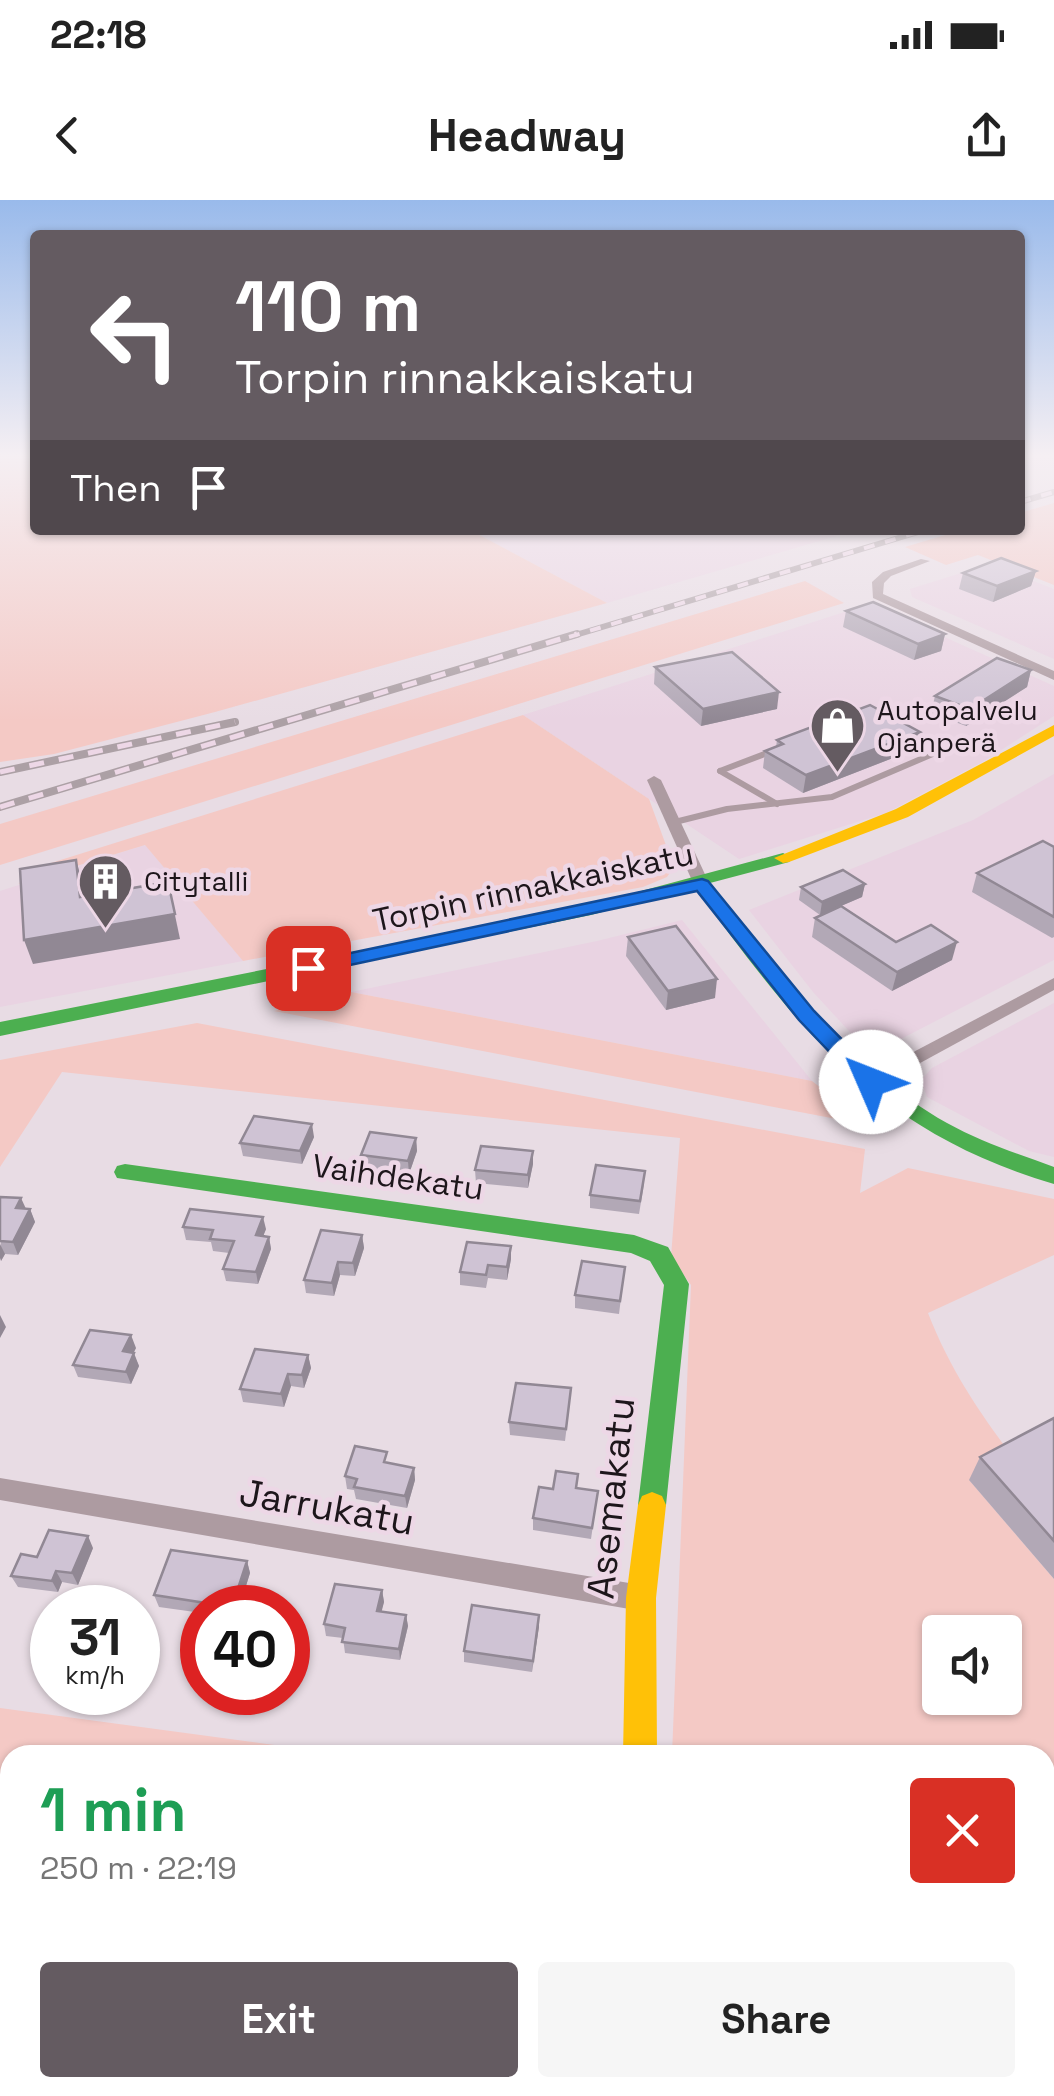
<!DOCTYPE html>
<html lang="en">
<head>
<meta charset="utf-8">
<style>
  :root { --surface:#fff; --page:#f6f6f6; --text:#222; --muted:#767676; --accent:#645b61 }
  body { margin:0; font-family:"Space Grotesk",sans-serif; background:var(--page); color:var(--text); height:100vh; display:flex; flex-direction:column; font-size:38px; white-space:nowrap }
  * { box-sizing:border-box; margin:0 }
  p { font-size:32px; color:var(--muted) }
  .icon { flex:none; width:55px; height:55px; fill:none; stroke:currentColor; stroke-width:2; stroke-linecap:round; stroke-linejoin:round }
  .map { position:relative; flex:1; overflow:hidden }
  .sheet { position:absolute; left:0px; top:1545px; width:1055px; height:352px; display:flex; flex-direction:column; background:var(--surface); border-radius:30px 30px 0 0; box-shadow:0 2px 8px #0004 }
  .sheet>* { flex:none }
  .top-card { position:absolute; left:30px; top:30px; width:995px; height:305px; border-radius:10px; box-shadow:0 2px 8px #0004; background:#645b61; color:#fff; overflow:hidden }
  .fabs { position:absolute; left:922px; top:1415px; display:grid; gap:20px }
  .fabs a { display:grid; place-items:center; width:100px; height:100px; border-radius:10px; background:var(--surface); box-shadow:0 2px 8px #0004; font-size:50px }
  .speed { position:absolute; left:30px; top:1385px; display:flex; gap:20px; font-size:50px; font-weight:700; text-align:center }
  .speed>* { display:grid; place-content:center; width:130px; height:130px; border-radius:50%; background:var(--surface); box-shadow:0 2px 8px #0004; line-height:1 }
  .speed small { font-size:25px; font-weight:400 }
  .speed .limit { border:15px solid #d22; background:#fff; color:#111 }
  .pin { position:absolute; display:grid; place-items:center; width:85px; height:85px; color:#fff; margin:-42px; border-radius:20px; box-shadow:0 5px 15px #0006 }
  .me { position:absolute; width:110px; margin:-55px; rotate:314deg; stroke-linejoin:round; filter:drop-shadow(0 0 8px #0008) }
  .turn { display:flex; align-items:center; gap:35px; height:210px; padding:0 40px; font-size:45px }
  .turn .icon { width:130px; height:130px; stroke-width:2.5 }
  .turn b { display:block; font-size:70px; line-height:85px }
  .then { display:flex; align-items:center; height:95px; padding:0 40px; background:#0003; gap:20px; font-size:38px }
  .round { display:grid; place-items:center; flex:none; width:105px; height:105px; border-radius:10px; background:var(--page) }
  .summary { display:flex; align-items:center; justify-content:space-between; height:170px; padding:0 40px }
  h1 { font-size:60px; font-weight:800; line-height:75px; color:#1e9e55 }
  .button { display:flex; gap:20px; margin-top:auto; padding:20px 40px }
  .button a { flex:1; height:115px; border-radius:10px; background:var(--accent); color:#fff; font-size:40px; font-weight:800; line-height:115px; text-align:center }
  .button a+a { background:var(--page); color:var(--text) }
  .status { display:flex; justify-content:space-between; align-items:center; height:70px; padding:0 50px; background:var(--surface); direction:ltr }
  .status svg { height:28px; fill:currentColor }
  header { display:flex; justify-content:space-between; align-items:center; height:130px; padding:0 40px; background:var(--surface); font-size:45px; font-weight:800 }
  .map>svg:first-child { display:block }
</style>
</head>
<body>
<div class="status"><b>22:18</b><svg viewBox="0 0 49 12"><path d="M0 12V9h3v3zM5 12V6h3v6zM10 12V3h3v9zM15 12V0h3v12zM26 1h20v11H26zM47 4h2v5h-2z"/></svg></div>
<header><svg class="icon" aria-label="back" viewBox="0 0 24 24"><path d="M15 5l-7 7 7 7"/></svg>Headway<svg class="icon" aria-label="share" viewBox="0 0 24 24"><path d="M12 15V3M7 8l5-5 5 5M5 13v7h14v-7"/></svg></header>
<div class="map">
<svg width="1054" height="1896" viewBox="0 0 1054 1896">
  <rect width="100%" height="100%" fill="#e8dce4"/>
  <!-- built -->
  <g fill="#e9d3e2">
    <polygon points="470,330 857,330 607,403"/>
    <polygon points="990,364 1054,389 1054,459 912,397 910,389"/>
    <polygon points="860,407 893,414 1054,486 1054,516 984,561 886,613 739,659 523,515"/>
    <polygon points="1054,574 1054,760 897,841 860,843 813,792 749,710 973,620"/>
    <polygon points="145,645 243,761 0,807 0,691"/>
    <polygon points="682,720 812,881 351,792 597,741"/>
    <polygon points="1054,803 1054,957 1029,951 927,897 921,880 932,868"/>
    <polygon points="1054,1730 1054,1896 824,1896 835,1888 1045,1888 1045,1736"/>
  </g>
  <!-- green -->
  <g fill="#f4c9c5" fill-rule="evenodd">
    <polygon points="0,256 35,256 35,330 470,330 607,403 215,512 54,554 0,562"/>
    <polygon points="1054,303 1054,385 978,355 946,365 905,347 962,330 1020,330 1020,313"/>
    <polygon points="805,381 844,403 0,665 0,624"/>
    <polygon points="523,515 649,599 674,667 667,677 643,687 243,761 145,645 18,684 51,663"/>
    <polygon points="351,792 812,881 844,906 852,922 274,811"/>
    <path d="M197,823L865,949L860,993L908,968L1054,999V1055L928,1113C949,1167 978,1211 1013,1257L970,1281L1054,1379V1606L1045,1612V1555H672L691,1085L671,1057L680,938L62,872L0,967V860ZM940,1432H1005V1498H940Z"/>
    <polygon points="0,1508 348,1555 10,1555 10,1679 0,1671"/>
    <polygon points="179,1888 488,1888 477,1896 181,1896"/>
  </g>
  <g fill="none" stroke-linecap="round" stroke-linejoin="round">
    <!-- lane -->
    <g stroke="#ad9ba1" stroke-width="6">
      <polyline points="720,571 775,550"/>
      <polyline points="720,571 777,604"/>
      <polyline points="675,622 727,609 832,597 942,550 911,533"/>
    </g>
    <!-- street -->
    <g fill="#ad9ba1" fill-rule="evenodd">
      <polygon points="921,359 930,361 891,376 884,383 883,394 1054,471 1054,480 873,398 872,382 883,372"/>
      <polygon points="654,576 661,580 710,685 708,688 696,688 694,685 647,580"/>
      <polygon points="1054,778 1054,790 878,886 871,888 862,882 864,878"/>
      <polygon points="0,1278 641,1385 651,1389 655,1398 651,1407 641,1411 0,1300"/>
      <polygon points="1054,1648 1054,1682 1045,1686 1045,1652"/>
      <polygon points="645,1888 679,1888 682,1896 648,1896"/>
      <polygon points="702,1888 745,1888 742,1896 699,1896"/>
    </g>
    <!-- fast -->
    <g fill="#4caf50" fill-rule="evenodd">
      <path d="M783,653L792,658L789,662L710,683C778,772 847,867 947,923C981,942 1018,954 1054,967V984C876,931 800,831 695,687L591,715L0,836V822L589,705Z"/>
      <polygon points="125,964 634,1035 668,1047 689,1084 666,1305 662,1314 652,1318 642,1314 638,1305 664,1085 650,1061 631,1053 117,978 114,972 117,966"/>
    </g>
    <!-- slow -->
    <g fill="#ffc107" fill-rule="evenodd">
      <polygon points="1054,525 1054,536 908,617 789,662 783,663 774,658 896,609"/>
      <polygon points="652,1292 662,1296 666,1305 656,1398 657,1555 623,1555 626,1398 638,1305 642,1296"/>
    </g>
    <defs>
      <g id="rail-far1">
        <polyline points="1020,302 1054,292"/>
        <polyline points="569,437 925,330"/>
      </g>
      <g id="rail">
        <polyline points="0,572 235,522"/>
        <polyline points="0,607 577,434"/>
      </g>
    </defs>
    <!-- rail-far1 casing -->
    <use href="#rail-far1" stroke="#aca0a5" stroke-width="6"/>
    <!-- rail casing -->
    <use href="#rail" stroke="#aca0a5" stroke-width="8"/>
    <!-- rail-far1 -->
    <use href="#rail-far1" stroke="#edd7e6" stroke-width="4" stroke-dasharray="11" stroke-linecap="butt"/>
    <!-- rail -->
    <use href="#rail" stroke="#edd7e6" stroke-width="5" stroke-dasharray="15" stroke-linecap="butt"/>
  </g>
  <!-- wall -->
  <g fill="#b2a8b6">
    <polygon points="1036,371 1031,386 993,402 959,389 963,373"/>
    <polygon points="846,411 945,434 941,451 914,460 843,427"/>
    <polygon points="655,467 777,509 701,526 654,484"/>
    <polygon points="1031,470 1027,487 966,526 931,513 935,496"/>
    <polygon points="777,540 916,549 803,593 763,568 765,551 776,547"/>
    <polygon points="1054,647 1054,737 1052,738 972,692 977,673"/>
    <polygon points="865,684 862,697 820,715 799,700 801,687"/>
    <polygon points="815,718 896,742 952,760 892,791 812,737"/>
    <polygon points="628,737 715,798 666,810 626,756"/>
    <polygon points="314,937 302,964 243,956 240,943"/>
    <polygon points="416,938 417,951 409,974 362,968 361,955"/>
    <polygon points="533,964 528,988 476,983 475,970"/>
    <polygon points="644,984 639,1014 590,1008 590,995"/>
    <polygon points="0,997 26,1009 30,1009 35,1022 18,1055 5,1054 1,1061"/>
    <polygon points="183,1027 266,1029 263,1036 269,1037 271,1049 258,1084 226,1081 223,1069 229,1053 213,1051 211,1042 186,1040"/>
    <polygon points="362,1035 364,1048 355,1076 340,1075 334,1096 306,1093 304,1080"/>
    <polygon points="511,1059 507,1080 488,1078 486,1088 460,1085 460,1072"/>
    <polygon points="625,1067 619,1114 575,1108 575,1095"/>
    <polygon points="136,1148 133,1153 139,1166 131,1184 78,1177 73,1165"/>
    <polygon points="308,1155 311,1168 304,1188 291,1186 284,1207 243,1202 240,1189"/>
    <polygon points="570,1201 565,1241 510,1235 509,1222"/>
    <polygon points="1054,1218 1054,1379 969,1280 980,1257"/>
    <polygon points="389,1263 414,1268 415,1280 407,1308 356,1299 354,1290 347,1289 345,1276"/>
    <polygon points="577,1288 598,1291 591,1339 533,1330 533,1318 553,1289"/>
    <polygon points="93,1348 78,1385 62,1382 58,1392 18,1387 11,1376 37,1357"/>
    <polygon points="247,1361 250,1373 239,1408 202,1408 202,1413 159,1407 154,1395"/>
    <polygon points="382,1390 384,1402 381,1411 406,1415 408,1426 400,1460 345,1453 343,1438 326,1436 324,1424"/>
    <polygon points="539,1415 532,1472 464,1462 464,1451"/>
  </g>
  <!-- shaded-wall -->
  <g fill="#918894">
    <polygon points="1036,371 1031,386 993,402 997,386"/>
    <polygon points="945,434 941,451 914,460 918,444"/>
    <polygon points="1031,470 1027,487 966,526 970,509"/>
    <polygon points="779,492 777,509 701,526 703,509"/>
    <polygon points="920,532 916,549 803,593 806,575"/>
    <polygon points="76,660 83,684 87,721 80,697"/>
    <polygon points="168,682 180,739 33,764 24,740"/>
    <polygon points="865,684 862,697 820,715 822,702"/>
    <polygon points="957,742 952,760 892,791 897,772"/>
    <polygon points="717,779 715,798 666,810 668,791"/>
    <polygon points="312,924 314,937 302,964 300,951"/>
    <polygon points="416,938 417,951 409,974 408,961"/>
    <polygon points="533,951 533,964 528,988 528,975"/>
    <polygon points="21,998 27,1011 16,1008"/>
    <polygon points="30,1009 35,1022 18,1055 13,1042"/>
    <polygon points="263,1017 266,1029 259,1047 256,1035"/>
    <polygon points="362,1035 364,1048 355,1076 353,1063"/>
    <polygon points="269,1037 271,1049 258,1084 256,1072"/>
    <polygon points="0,1044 5,1054 1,1061 0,1058"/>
    <polygon points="511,1046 511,1059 507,1080 507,1067"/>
    <polygon points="338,1062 340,1075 334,1096 332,1083"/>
    <polygon points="0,1115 6,1127 0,1138"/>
    <polygon points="131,1135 136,1148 128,1164 123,1151"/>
    <polygon points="134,1153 139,1166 131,1184 126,1172"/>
    <polygon points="308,1155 311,1168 304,1188 302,1175"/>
    <polygon points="288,1174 291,1186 284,1207 281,1194"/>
    <polygon points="414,1268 415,1280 407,1308 405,1296"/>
    <polygon points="88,1336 93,1348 78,1385 72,1373"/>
    <polygon points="247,1361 250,1373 239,1408 232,1408"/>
    <polygon points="56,1371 62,1382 58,1392 52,1381"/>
    <polygon points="382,1390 384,1402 379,1422 377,1411"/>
    <polygon points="406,1415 408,1426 400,1460 399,1449"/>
    <polygon points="539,1415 539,1427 532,1472 533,1461"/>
  </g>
  <!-- building -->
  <g fill="#cfc3d4" stroke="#918894" stroke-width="2.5">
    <polygon points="1001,358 1036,371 997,386 963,373"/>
    <polygon points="873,402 945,434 918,444 846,411"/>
    <polygon points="732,452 779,492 703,509 655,467"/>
    <polygon points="997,458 1031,470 970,509 935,496"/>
    <polygon points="870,505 920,532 806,575 765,551 783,544 777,540"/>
    <polygon points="1043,641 1054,647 1054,717 977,673"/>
    <polygon points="76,660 80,697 168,682 175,714 24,740 20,669"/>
    <polygon points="843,670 865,684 822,702 801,687"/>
    <polygon points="841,706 896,742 931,725 957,742 897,772 815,718"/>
    <polygon points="676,726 717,779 668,791 628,737"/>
    <polygon points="254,916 312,924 300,951 240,943"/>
    <polygon points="370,932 416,938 408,961 361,955"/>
    <polygon points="481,946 533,951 528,975 475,970"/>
    <polygon points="596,965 645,971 640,1001 590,995"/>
    <polygon points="0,997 21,998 16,1008 30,1009 13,1042 0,1041"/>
    <polygon points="190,1009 263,1017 256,1035 269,1037 256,1072 223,1069 234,1041 210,1039 213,1030 183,1027"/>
    <polygon points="321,1030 362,1035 353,1063 338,1062 332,1083 304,1080"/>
    <polygon points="467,1042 511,1046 507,1067 488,1065 486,1075 460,1072"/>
    <polygon points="582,1061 625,1067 620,1101 575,1095"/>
    <polygon points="90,1130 131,1135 123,1151 134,1153 126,1172 73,1165"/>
    <polygon points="255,1149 308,1155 302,1175 288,1174 281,1194 240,1189"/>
    <polygon points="516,1183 571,1188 566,1229 509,1222"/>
    <polygon points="1054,1218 1054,1341 980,1257"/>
    <polygon points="355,1246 387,1252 384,1262 414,1268 405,1296 354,1287 357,1279 345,1276"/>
    <polygon points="556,1271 578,1274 576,1288 598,1291 592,1328 533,1318 539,1287 553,1289"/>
    <polygon points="49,1330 88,1336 72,1373 56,1371 52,1381 11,1376 21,1354 37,1357"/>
    <polygon points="171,1350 247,1361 232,1407 154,1395"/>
    <polygon points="335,1384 382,1390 377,1411 406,1415 399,1449 342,1442 345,1428 324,1424"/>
    <polygon points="472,1405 539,1415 533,1461 464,1451"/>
    <polygon points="1054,1745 1054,1824 1045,1831 1045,1751"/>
  </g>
  <!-- sky -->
  <linearGradient id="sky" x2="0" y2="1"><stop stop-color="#99baeb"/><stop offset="0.49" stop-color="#f5eff3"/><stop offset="1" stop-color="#f5eff3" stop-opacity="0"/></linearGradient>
  <rect width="1054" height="521" fill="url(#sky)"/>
  <!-- route -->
  <polygon fill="#1a73e8" stroke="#114b97" stroke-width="2.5" points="702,679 708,681 814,811 879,877 879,887 863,887 799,820 697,691 308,774 298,768 308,762"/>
  <!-- icons -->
  <defs>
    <symbol id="shop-pin" viewBox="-11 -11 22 30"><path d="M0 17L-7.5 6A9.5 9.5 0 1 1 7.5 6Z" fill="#645b61" stroke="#edd7e6"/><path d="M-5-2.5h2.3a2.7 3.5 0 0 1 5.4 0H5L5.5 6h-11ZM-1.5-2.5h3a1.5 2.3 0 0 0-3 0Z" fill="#fff"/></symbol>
    <symbol id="building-pin" viewBox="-11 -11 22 30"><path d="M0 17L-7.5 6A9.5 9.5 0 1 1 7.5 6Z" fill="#645b61" stroke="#edd7e6"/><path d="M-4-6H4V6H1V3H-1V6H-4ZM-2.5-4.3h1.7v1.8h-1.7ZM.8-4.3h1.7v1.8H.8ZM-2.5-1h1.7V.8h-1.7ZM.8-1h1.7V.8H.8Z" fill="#fff"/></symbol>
  </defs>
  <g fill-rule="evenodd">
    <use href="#shop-pin" x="806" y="494" width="63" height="86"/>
    <use href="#building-pin" x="74" y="650" width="63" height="86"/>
  </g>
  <g text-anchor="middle" stroke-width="9" stroke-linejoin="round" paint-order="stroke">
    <!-- far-poi labels -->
    <g font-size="28" fill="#1d161b" stroke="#edd7e6" text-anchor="start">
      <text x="877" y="520">Autopalvelu<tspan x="877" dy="32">Ojanperä</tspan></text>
      <text x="144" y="691">Citytalli</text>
    </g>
    <!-- street labels -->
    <g font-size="32" fill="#1d161b" stroke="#edd7e6">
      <text transform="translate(533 687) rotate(-12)" y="11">Torpin rinnakkaiskatu</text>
      <text transform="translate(398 977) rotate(8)" y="11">Vaihdekatu</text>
    </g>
    <!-- near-street labels -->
    <g font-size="38" fill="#1d161b" stroke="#edd7e6">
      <text transform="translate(611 1298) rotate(-84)" y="13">Asemakatu</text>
      <text transform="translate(327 1307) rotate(10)" y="13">Jarrukatu</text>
    </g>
  </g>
</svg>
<div class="fabs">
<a><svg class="icon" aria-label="sound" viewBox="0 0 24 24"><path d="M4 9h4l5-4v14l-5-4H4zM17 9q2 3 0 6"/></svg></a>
</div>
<div class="speed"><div>31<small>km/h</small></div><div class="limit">40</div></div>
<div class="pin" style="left:308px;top:768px;background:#d93025"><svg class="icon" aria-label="arrive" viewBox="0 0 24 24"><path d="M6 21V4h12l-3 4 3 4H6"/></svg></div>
<svg class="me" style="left:871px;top:882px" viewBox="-20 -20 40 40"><circle r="19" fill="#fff"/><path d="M0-13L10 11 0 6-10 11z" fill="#1a73e8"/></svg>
<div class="top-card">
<div class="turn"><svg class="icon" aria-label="left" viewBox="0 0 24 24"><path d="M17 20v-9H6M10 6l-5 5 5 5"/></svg><div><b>110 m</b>Torpin rinnakkaiskatu</div></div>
<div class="then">Then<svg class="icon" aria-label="arrive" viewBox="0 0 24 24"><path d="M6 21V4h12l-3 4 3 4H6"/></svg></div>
</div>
<section class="sheet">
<div class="summary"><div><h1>1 min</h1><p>250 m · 22:19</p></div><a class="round" style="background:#d93025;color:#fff"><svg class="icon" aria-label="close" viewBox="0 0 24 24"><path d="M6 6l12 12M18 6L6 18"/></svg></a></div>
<div class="button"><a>Exit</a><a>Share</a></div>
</section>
</div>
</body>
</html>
